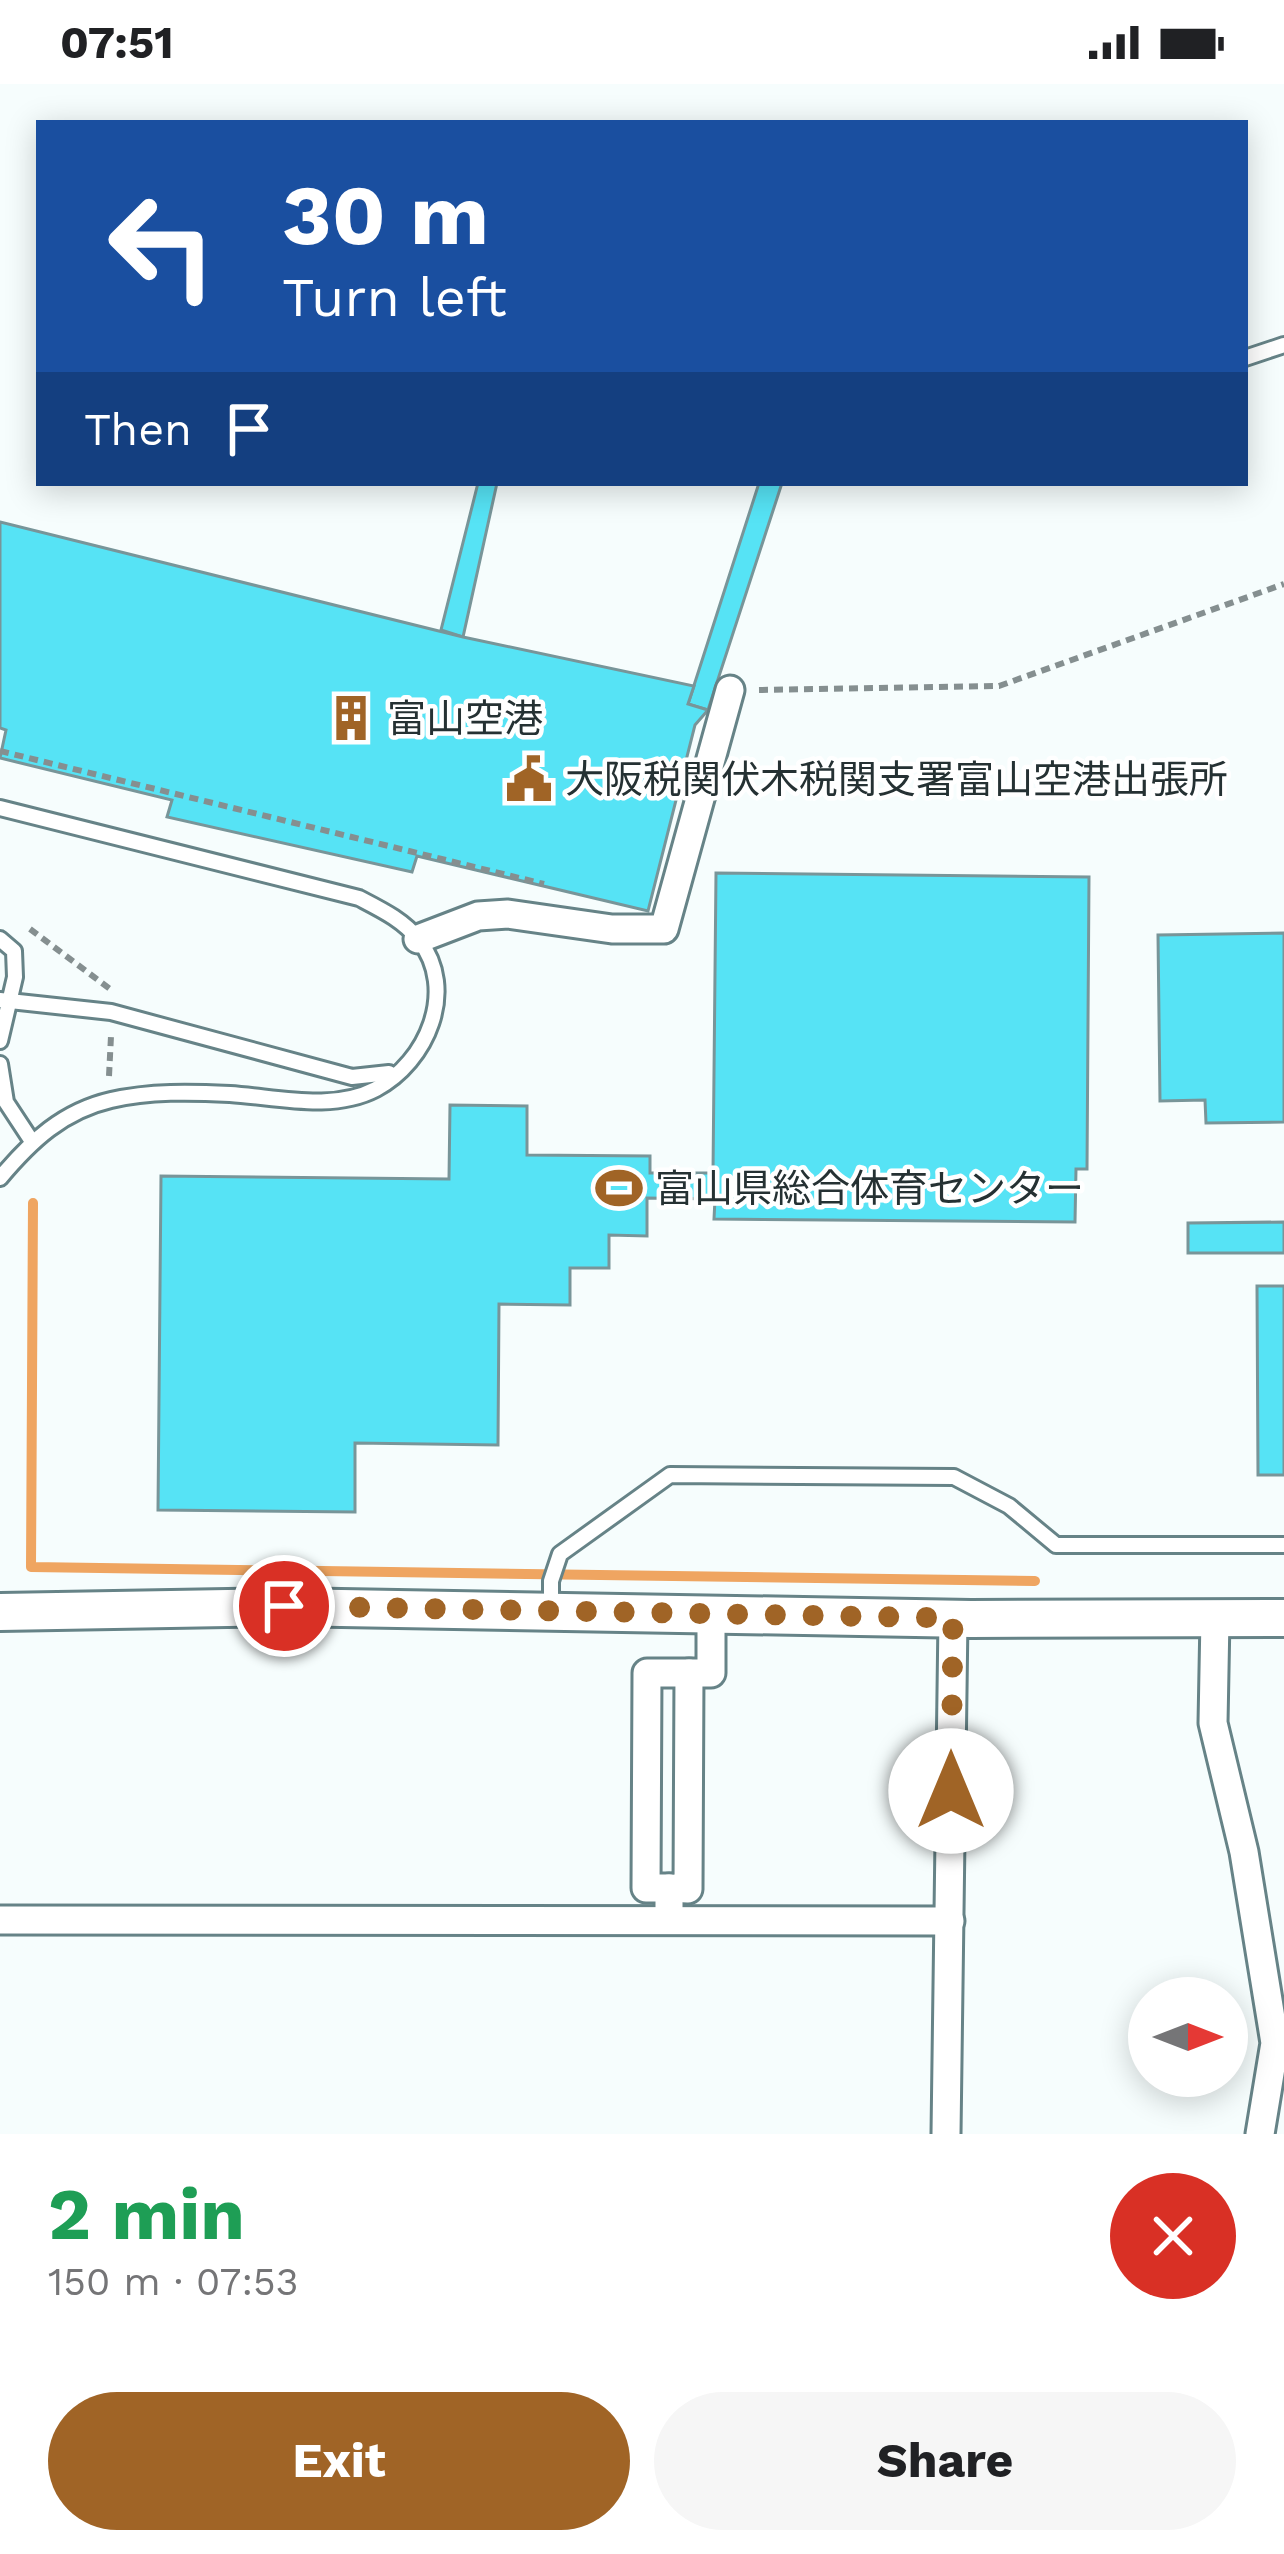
<!DOCTYPE html>
<html lang="en">
<head>
<meta charset="utf-8">
<style>
  :root { --surface:#fff; --page:#f6f6f6; --text:#202124; --muted:#757577; --accent:#a06426 }
  body { margin:0; font-family:"Work Sans","Noto Sans JP",sans-serif; background:var(--page); color:var(--text); height:100vh; display:flex; flex-direction:column; font-size:45px; white-space:nowrap }
  * { box-sizing:border-box; margin:0 }
  p { font-size:39px; color:var(--muted) }
  .icon { flex:none; width:66px; height:66px; fill:none; stroke:currentColor; stroke-width:2; stroke-linecap:round; stroke-linejoin:round }
  .map { position:relative; height:2050px; overflow:hidden }
  .sheet { display:flex; flex-direction:column; background:var(--surface); flex:1 }
  .sheet>* { flex:none }
  .hud { position:absolute; left:36px; top:36px; width:1212px; height:366px; border-radius:0px; box-shadow:0 6px 30px #0003; background:#1a4fa0; color:#fff; overflow:hidden }
  .needle { width:78px; rotate:90deg }
  .fabs { position:absolute; left:1128px; top:1893px; display:grid; gap:24px }
  .fabs a { display:grid; place-items:center; width:120px; height:120px; border-radius:50%; background:var(--surface); box-shadow:0 6px 30px #0003; font-size:60px }
  .pin { position:absolute; display:grid; place-items:center; width:102px; height:102px; color:#fff; margin:-51px; border:6px solid #fff; border-radius:50%; box-shadow:0 3px 12px #0007 }
  .me { position:absolute; width:132px; margin:-66px; rotate:0deg; stroke-linejoin:round; filter:drop-shadow(0 0 9px #0008) }
  .turn { display:flex; align-items:center; gap:42px; height:252px; padding:0 48px; font-size:54px }
  .turn .icon { width:156px; height:156px; stroke-width:2.5 }
  .turn b { display:block; font-size:84px; line-height:102px }
  .then { display:flex; align-items:center; height:114px; padding:0 48px; background:#0003; gap:24px; font-size:45px }
  .round { display:grid; place-items:center; flex:none; width:126px; height:126px; border-radius:63px; background:var(--page) }
  .head { display:flex; align-items:center; justify-content:space-between; height:204px; padding:0 48px }
  h1 { font-size:72px; font-weight:700; line-height:90px; color:#1e9e55 }
  .action { display:flex; gap:24px; margin-top:auto; padding:24px 48px }
  .action a { flex:1; height:138px; border-radius:72px; background:var(--accent); color:#fff; font-size:48px; font-weight:700; line-height:138px; text-align:center }
  .action a+a { background:var(--page); color:var(--text) }
  .status { display:flex; justify-content:space-between; align-items:center; height:84px; padding:0 60px; background:var(--surface); direction:ltr }
  .status svg { height:33px; fill:currentColor }
  .map>svg:first-child { display:block }
</style>
</head>
<body>
<div class="status"><b>07:51</b><svg viewBox="0 0 49 12"><path d="M0 12V9h3v3zM5 12V6h3v6zM10 12V3h3v9zM15 12V0h3v12zM26 1h20v11H26zM47 4h2v5h-2z"/></svg></div>
<div class="map">
<svg width="1284" height="2050" viewBox="0 0 1284 2050">
  <rect width="100%" height="100%" fill="#f6fdfd"/>
  <g fill="none" stroke-linecap="round" stroke-linejoin="round">
    <!-- stream -->
    <polyline stroke="#efa561" stroke-width="10" points="33,1119 31,1483 1035,1497"/>
  </g>
  <!-- building -->
  <g fill="#56e3f5" stroke="#789599" stroke-width="3">
    <polygon points="478,399 497,399 463,553 441,546"/>
    <polygon points="759,399 782,399 708,626 688,620"/>
    <polygon points="0,438 463,553 694,602 688,620 708,626 695,641 648,827 417,772 412,788 167,733 172,716 0,674 6,646 0,644"/>
    <polygon points="716,789 1089,793 1087,1085 1076,1085 1075,1138 714,1135 715,1115 647,1114 647,1152 609,1151 609,1184 570,1184 570,1221 499,1220 498,1361 355,1359 355,1428 158,1426 161,1092 449,1095 450,1021 527,1022 527,1071 650,1072 650,1089 713,1089"/>
    <polygon points="1284,849 1284,1038 1206,1039 1205,1016 1160,1017 1158,851"/>
    <polygon points="1284,1138 1284,1169 1188,1169 1188,1139"/>
    <polygon points="1257,1202 1284,1202 1284,1391 1258,1391"/>
  </g>
  <g fill="none" stroke-linecap="round" stroke-linejoin="round">
    <defs>
      <g id="service">
        <polyline points="1245,274 1284,261"/>
        <path d="M0,724L359,814C382,826 403,836 419,856C458,906 427,978 376,1005C332,1028 277,1013 230,1010C191,1008 150,1007 111,1016C63,1027 31,1057 0,1094"/>
        <polyline points="0,855 14,867 15,893 0,957"/>
        <polyline points="0,916 111,928 352,993 389,989"/>
        <polyline points="0,980 6,1018 31,1056"/>
        <polyline points="551,1527 551,1497 560,1470 670,1391 954,1393 1009,1422 1056,1461 1284,1461"/>
      </g>
      <g id="minor">
        <polyline points="418,855 478,832 508,830 612,845 664,845 730,606"/>
        <polyline points="1215,1534 1213,1639 1244,1768 1275,1959 1260,2050"/>
        <polyline points="669,1804 688,1805 689,1589"/>
        <polyline points="669,1835 669,1804 646,1804 647,1589 711,1589 711,1530"/>
        <polyline points="0,1836 950,1837"/>
        <polyline points="946,2050 953,1534"/>
      </g>
      <polyline id="tertiary" points="0,1528 285,1523 971,1535 1284,1534"/>
    </defs>
    <!-- service casing -->
    <use href="#service" stroke="#668387" stroke-width="20"/>
    <!-- minor casing -->
    <use href="#minor" stroke="#668387" stroke-width="33"/>
    <!-- tertiary casing -->
    <use href="#tertiary" stroke="#668387" stroke-width="42"/>
    <!-- path -->
    <g stroke="#858f90" stroke-width="6" stroke-dasharray="9 6" stroke-linecap="butt">
      <polyline points="759,606 999,602 1284,500"/>
      <polyline points="0,667 544,800"/>
      <polyline points="30,845 110,905"/>
      <polyline points="109,992 111,952"/>
    </g>
    <!-- service -->
    <use href="#service" stroke="#fff" stroke-width="14"/>
    <!-- minor -->
    <use href="#minor" stroke="#fff" stroke-width="27"/>
    <!-- tertiary -->
    <use href="#tertiary" stroke="#fff" stroke-width="36"/>
  </g>
  <g fill="none" stroke-linecap="round" stroke-linejoin="round">
    <!-- route -->
    <polyline stroke="#a06426" stroke-width="21" stroke-dasharray="0 37.8" points="284,1522 953,1534 951,1707"/>
  </g>
  <!-- icons -->
  <defs>
    <symbol id="building-bare" viewBox="-9 -9 18 18"><path d="M-4-6H4V6H1V3H-1V6H-4ZM-2.5-4.3h1.7v1.8h-1.7ZM.8-4.3h1.7v1.8H.8ZM-2.5-1h1.7V.8h-1.7ZM.8-1h1.7V.8H.8Z" fill="#a06426" stroke="#fff" stroke-width="2.5" paint-order="stroke"/></symbol>
    <symbol id="civic-bare" viewBox="-9 -9 18 18"><path d="M-.6-6.5H3V-4.5H.6V-3L4-1V1h2V6H-6V1h2V-1L-.6-3ZM-1.2 2.5V6h2.4V2.5Z" fill="#a06426" stroke="#fff" stroke-width="2.5" paint-order="stroke"/></symbol>
    <symbol id="stadium-bare" viewBox="-9 -9 18 18"><path d="M0-5a6.5 5 0 1 0 0 10a6.5 5 0 1 0 0-10ZM-3.5-1.8h7v3.6h-7Z" fill="#a06426" stroke="#fff" stroke-width="2.5" paint-order="stroke"/></symbol>
  </defs>
  <g fill-rule="evenodd">
    <use href="#building-bare" x="318" y="601" width="66" height="66"/>
    <use href="#civic-bare" x="496" y="662" width="66" height="66"/>
    <use href="#stadium-bare" x="586" y="1071" width="66" height="66"/>
  </g>
  <g text-anchor="middle" stroke-width="9" stroke-linejoin="round" paint-order="stroke">
    <!-- poi labels -->
    <g font-size="39" fill="#253133" stroke="#fff" text-anchor="start">
      <text x="387" y="648">富山空港</text>
      <text x="565" y="709">大阪税関伏木税関支署富山空港出張所</text>
      <text x="655" y="1118">富山県総合体育センター</text>
    </g>
  </g>
</svg>
<div class="fabs">
<a><svg class="needle" viewBox="-14 -14 28 28"><path d="M0-13l5 13h-10z" fill="#e53935"/><path d="M0 13l5-13h-10z" fill="#757577"/></svg></a>
</div>
<div class="pin" style="left:284px;top:1522px;background:#d93025"><svg class="icon" aria-label="arrive" viewBox="0 0 24 24"><path d="M6 21V4h12l-3 4 3 4H6"/></svg></div>
<svg class="me" style="left:951px;top:1707px" viewBox="-20 -20 40 40"><circle r="19" fill="#fff"/><path d="M0-13L10 11 0 6-10 11z" fill="#a06426"/></svg>
<div class="hud">
<div class="turn"><svg class="icon" aria-label="left" viewBox="0 0 24 24"><path d="M17 20v-9H6M10 6l-5 5 5 5"/></svg><div><b>30 m</b>Turn left</div></div>
<div class="then">Then<svg class="icon" aria-label="arrive" viewBox="0 0 24 24"><path d="M6 21V4h12l-3 4 3 4H6"/></svg></div>
</div>
</div>
<section class="sheet">
<div class="head"><div><h1>2 min</h1><p>150 m · 07:53</p></div><a class="round" style="background:#d93025;color:#fff"><svg class="icon" aria-label="close" viewBox="0 0 24 24"><path d="M6 6l12 12M18 6L6 18"/></svg></a></div>
<div class="action"><a>Exit</a><a>Share</a></div>
</section>
</body>
</html>
